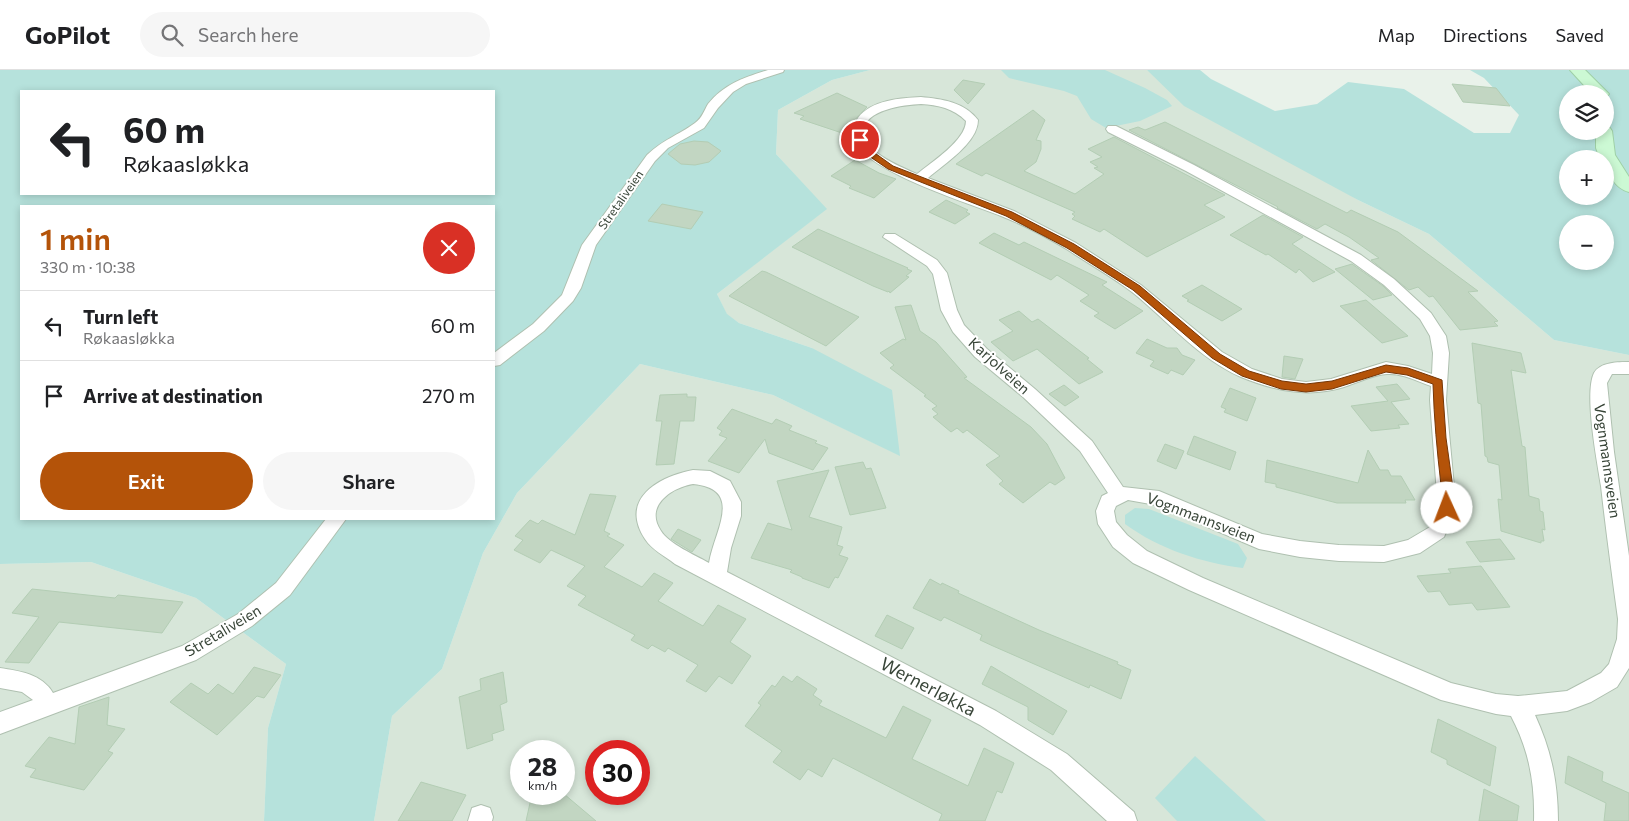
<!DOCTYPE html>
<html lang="en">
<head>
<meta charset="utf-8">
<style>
  :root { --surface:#fff; --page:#f6f6f6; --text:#202124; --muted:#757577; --line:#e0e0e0; --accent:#b45309 }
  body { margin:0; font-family:Commissioner,sans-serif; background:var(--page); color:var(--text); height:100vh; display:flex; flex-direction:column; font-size:19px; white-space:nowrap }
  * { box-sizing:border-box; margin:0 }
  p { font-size:16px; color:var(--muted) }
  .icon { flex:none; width:28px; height:28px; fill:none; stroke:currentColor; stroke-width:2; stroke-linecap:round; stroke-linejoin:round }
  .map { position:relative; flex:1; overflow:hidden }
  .side { position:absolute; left:20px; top:135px; width:475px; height:315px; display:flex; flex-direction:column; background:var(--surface); border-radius:0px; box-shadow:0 2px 8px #0003 }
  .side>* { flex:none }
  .top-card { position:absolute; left:20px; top:20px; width:475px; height:105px; border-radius:0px; box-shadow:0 2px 8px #0003; background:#fff; color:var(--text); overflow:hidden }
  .tools { position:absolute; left:1559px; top:15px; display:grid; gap:10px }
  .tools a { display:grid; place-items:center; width:55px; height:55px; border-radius:50%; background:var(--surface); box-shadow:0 2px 8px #0003; font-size:25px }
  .speed { position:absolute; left:510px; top:670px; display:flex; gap:10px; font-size:25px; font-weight:700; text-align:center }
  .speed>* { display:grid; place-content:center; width:65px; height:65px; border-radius:50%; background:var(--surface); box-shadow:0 2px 8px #0003; line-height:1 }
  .speed small { font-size:12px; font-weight:400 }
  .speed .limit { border:8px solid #d22; background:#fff; color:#111 }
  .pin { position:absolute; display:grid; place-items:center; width:42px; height:42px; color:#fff; margin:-21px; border:2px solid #fff; border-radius:50%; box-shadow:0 1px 5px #0007 }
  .me { position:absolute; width:55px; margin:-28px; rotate:358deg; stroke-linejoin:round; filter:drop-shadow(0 0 4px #0008) }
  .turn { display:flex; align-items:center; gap:18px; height:105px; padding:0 20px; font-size:22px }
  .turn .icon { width:65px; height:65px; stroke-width:2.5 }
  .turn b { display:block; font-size:35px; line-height:42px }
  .round { display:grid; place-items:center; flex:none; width:52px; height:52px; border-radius:26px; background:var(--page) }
  .headline { display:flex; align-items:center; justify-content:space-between; height:85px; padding:0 20px }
  h1 { font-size:30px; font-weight:600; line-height:38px; color:var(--accent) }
  .primary-button { display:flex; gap:10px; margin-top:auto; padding:10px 20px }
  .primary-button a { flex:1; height:58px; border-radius:30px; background:var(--accent); color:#fff; font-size:20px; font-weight:600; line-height:58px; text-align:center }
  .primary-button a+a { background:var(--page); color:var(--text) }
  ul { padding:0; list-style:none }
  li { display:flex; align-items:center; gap:15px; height:70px; padding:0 20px; border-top:1px solid var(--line) }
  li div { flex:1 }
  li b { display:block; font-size:19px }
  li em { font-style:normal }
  header { display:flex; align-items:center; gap:30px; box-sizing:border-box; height:70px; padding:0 25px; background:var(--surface); border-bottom:1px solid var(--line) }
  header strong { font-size:24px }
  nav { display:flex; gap:28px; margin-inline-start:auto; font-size:18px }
  .search { width:350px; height:45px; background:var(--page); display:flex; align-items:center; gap:12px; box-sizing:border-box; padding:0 18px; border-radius:28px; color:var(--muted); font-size:19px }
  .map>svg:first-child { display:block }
</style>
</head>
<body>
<header>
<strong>GoPilot</strong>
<div class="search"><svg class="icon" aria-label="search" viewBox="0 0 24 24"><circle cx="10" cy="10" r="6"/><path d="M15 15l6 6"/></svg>Search here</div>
<nav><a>Map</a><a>Directions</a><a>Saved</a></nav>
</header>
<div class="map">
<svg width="1629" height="751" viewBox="0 0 1629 751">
  <rect width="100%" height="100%" fill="#e9f2ea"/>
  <!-- residential -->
  <g fill="#d7e6d9" fill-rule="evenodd">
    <path d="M870,0H1147L1358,130L1429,164L1554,270L1629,285V751H374L392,646L442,599L483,483L517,423L640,294L773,325L899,385L812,278L739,253L727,245L717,224L826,139L776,84L778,40L832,10ZM521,681H564V724H521ZM596,681H639V724H596Z"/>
    <polygon points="91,492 196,528 286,594 268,658 264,751 0,751 0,494"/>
  </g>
  <!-- green -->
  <g fill="#b6e2dc" fill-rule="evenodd">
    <path d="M0,0H870L832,10L778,40L776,84L827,139L717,224L727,244L739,253L812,278L892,320L900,386L773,325L640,294L517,423L483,483L442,599L392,646L374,751H264L268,658L286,594L196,528L91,492L0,494ZM21,21H494V124H21ZM21,136H494V449H21Z"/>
    <polygon points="1001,0 1105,0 1145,18 1167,30 1172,36 1140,51 1106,58 1091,49 1077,26 1064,21 1009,8"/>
    <path d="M1147,0H1200L1211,9L1275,41L1317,34L1348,12L1404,19L1474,63H1510L1519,45L1484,8L1470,0H1629V285L1554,270L1429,164L1358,130L1184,36ZM1568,24H1605V61H1568ZM1568,89H1605V126H1568ZM1568,154H1605V191H1568Z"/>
    <path d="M1135,438L1149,439L1238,474L1247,488L1243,498C1202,493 1159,479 1125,454V445Z"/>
    <polygon points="1195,686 1266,751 1177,751 1155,728"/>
  </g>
  <!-- building -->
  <g fill="#c2d6c2" stroke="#b3cdb4">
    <polygon points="963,10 985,14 968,34 954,20"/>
    <polygon points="1452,14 1496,18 1510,36 1463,32"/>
    <polygon points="837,23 867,37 842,63 800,49 804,46 794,43"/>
    <polygon points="1033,40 1045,50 1036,70 1041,71 1041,79 1036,92 1024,101 1075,124 1104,104 1094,98 1098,97 1090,92 1102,87 1088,79 1114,67 1225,125 1204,135 1225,147 1147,187 1104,159 1100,162 1072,149 1075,146 1072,144 1075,142 986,103 982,106 956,94"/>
    <polygon points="1165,52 1347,143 1351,140 1398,162 1478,221 1468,222 1498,251 1494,252 1498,256 1460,260 1433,226 1429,227 1418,217 1409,220 1371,190 1379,188 1349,167 1325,154 1317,159 1277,138 1278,137 1129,60 1138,57 1145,60"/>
    <polygon points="694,71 708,72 721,81 709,92 695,95 681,94 668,84 680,74"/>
    <polygon points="855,90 879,103 896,109 874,128 849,118 851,116 831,106"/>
    <polygon points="946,130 968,140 966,142 970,144 955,154 929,142"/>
    <polygon points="662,134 703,142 691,159 648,151"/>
    <polygon points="1263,145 1303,167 1292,174 1335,202 1313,212 1299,199 1296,203 1268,184 1266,185 1230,165"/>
    <polygon points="818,159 908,198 907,199 912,201 906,206 909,207 890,223 889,221 888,222 873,216 792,177"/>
    <polygon points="994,163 1019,175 1024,172 1107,212 1102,215 1143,241 1115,259 1094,246 1099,243 1080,231 1089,225 1057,205 1051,210 979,173"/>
    <polygon points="1352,194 1383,216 1392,225 1373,230 1335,199"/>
    <polygon points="762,201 766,202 859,247 826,276 729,226"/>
    <polygon points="1202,215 1242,239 1222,251 1187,231 1189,230 1182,226"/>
    <polygon points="1366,230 1408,266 1382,273 1340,236"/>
    <polygon points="911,235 920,261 936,272 967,307 964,308 1031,357 1047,374 1065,408 1055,415 1050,412 1023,433 999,414 1003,411 986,395 1000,386 967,360 963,363 957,358 951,362 933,347 938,344 932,339 937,336 924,326 926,325 890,298 894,295 880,283 903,269 906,270 895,237"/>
    <polygon points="1019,241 1032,252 1038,249 1089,288 1087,289 1103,302 1079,314 1037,279 1013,291 991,272 1013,261 999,250"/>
    <polygon points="1147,269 1167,278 1177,278 1182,285 1195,290 1183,305 1171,300 1168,304 1150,296 1154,291 1136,283"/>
    <polygon points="1472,273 1521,283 1526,303 1511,300 1522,376 1525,377 1529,426 1539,429 1540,441 1543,442 1545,460 1542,459 1544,471 1541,471 1541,473 1501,461 1498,429 1502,430 1499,395 1488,392 1487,387 1485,386 1481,334 1478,333"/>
    <polygon points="1284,286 1303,289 1295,309 1282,307"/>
    <polygon points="1397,314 1410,329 1391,332 1409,354 1398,355 1400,358 1371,361 1351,336 1388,331 1376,317"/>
    <polygon points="1064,315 1079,327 1065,336 1049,324"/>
    <polygon points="1230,318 1256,328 1247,351 1224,342 1226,339 1221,337"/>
    <polygon points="687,324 687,327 696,327 694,351 680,351 674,394 656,395 662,351 656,351 660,325"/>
    <polygon points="732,339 772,354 776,349 792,356 789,360 817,371 815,373 828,378 813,400 769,383 765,369 739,403 708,391 727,368 719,365 722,361 717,358"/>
    <polygon points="1194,366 1236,382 1230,400 1187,384"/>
    <polygon points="1165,374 1184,381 1176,399 1157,391"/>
    <polygon points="1368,380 1380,400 1388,400 1391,406 1401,406 1415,430 1405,430 1406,433 1337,433 1276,417 1276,414 1265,412 1267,390 1358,413"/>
    <polygon points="863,392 866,399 871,398 886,438 850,445 835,397"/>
    <polygon points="829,400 809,447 842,457 837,475 843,477 839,485 848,488 838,508 835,507 829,518 802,508 802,507 790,502 792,500 751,488 768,453 792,460 777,411"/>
    <polygon points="590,424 616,426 604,461 610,464 607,466 624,475 604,497 642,517 654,503 673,513 658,531 703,556 718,535 746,549 730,572 751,586 732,614 719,606 706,622 686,611 698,595 668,578 665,582 652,575 648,579 631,570 635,565 578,535 586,526 567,516 585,496 551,480 540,493 514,480 523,470 515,466 530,450 538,454 542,450 575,465"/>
    <polygon points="678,459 701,470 692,482 671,469"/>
    <polygon points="1500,469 1515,489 1480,492 1466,472"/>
    <polygon points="1481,496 1510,537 1477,540 1472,533 1449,535 1440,521 1428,522 1417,506 1451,503 1448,499"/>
    <polygon points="930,509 941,515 942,513 959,521 958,523 1039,560 1118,592 1117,594 1131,600 1121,629 1090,615 1089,618 993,576 980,570 982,565 944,547 941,551 913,538"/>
    <polygon points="32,519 115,528 118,525 183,532 162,563 59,552 29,593 5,592 39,547 12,543"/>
    <polygon points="887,545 914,558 902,579 875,566"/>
    <polygon points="991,596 1067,641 1053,665 1028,650 1028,637 982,614"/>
    <polygon points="254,597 281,605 264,628 257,626 217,665 170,632 191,613 208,624 218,614 233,624"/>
    <polygon points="503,602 507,632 500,635 504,660 492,664 493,670 467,679 459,627 481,620 480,609"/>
    <polygon points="783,606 792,612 797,606 817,619 813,625 822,631 819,635 886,668 903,636 931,650 912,689 968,716 984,678 1014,693 1002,723 997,721 985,751 939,751 942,744 833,688 822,707 808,699 800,710 773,692 782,681 745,656 761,635 758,633 772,615 775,617"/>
    <polygon points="109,627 107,655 125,659 108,681 113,683 84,720 30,707 36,699 25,696 49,667 75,674 79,637"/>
    <polygon points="1438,649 1496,677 1490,716 1447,694 1447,690 1431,682"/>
    <polygon points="1568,686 1603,702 1602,711 1629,723 1629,751 1604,751 1606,733 1565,713"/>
    <polygon points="421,712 466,725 452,751 398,751"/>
    <polygon points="1484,719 1519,736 1517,751 1479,751"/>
    <polygon points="532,724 564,724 596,751 526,751"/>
  </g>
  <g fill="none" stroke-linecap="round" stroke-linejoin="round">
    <defs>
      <g id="minor">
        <path d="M768,0H784L783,2L746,14L733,22L718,38L704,58L668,78L655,91L596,175L581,218L573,231L544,261L500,295L494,296V283L533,254L562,225L582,175L647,85C664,69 677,66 695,53C702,48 704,41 708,34C724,14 745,7 768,0Z"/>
        <path d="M921,27C942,29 964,32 978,50C978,73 944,94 928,108L1014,141L1076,173L1141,215L1222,282L1252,299L1282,309L1306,312L1331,309L1386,292L1408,296L1432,304L1433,283L1430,266L1420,249L1384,215L1351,191L1186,101L1108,62L1106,59L1108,56H1116L1194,95L1361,185L1394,209L1431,243L1446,266L1449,283L1446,330L1456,438L1444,467L1420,483L1384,492L1339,491L1300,487L1259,479L1156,435L1128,430L1116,436L1114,441L1116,452L1127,465L1147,481L1203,508L1451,613L1496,624L1518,626L1567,621L1601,603L1609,594L1617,569L1618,549C1612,505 1606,461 1601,416C1597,392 1584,323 1594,303C1600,292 1618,292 1629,292V304H1612L1607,313L1614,382L1629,486V598L1617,617L1591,632L1567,641L1535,645C1551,680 1558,712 1558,751H1534C1535,713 1529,680 1511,646L1496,644L1441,630L1189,520L1133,493L1113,477L1098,454L1096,441L1102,426L1108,423L1080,381L1023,327L975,287L953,262L941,240L933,204L927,196L883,167L885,164H895L937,190L947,203L957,240L964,255L987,279L1035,319L1092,371L1123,417L1159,421L1262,464L1300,471L1339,475L1384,476L1408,470L1430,457L1438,438L1430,330L1431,316C1417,311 1402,303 1387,304C1376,304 1356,313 1344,317C1309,328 1275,321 1241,307C1199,289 1167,250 1132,222C1112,207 1089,194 1068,180C1048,168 1024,155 1001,146C972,134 856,99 852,65C852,58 854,54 858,48C871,30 900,28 921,27ZM921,34C938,35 953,38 966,51C966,70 932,92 917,104C903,98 869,84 864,67C858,40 903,35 921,34Z"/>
        <path d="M693,400L710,401L730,411L741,432V446L731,478L727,502L996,641L1067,684L1134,742L1137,751H1107L1051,700L980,655L675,494C665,486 652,480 645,469C619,429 658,407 693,400ZM693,414C745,419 714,461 709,493C695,485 669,474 661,461C644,436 671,418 693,414Z"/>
        <path d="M326,449H346L290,525L252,556L196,590L0,664V642L33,630L22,622L0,618V598C20,601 42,604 53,623L182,576L238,544L276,513Z"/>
        <polygon points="481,735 490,738 493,747 492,751 468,751 472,738"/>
      </g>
      <g id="secondary">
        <polygon points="1570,0 1585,0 1609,24 1605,28 1605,24 1592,24"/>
        <path d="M1605,56L1610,58L1612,61L1615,85L1629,107V122C1616,119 1605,102 1605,89H1600L1596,78V61H1605Z"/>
      </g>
    </defs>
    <!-- minor casing -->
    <use href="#minor" stroke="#afc0b0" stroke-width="2"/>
    <!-- secondary casing -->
    <use href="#secondary" stroke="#9fd0a6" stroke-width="2"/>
    <!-- minor -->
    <use href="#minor" fill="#fff" fill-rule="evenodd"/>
    <!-- secondary -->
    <use href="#secondary" fill="#ccf9d4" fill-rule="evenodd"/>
  </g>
  <!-- route -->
  <path fill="#b45309" stroke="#753606" d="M858,68H863L872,81L893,96L1012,142L1074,174L1140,216L1220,284L1249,301L1282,311L1306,314L1332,311L1386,295L1408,298L1442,310L1446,368L1453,418V438L1452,442H1443C1439,434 1442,424 1441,415C1437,381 1434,348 1433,314L1407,305L1386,302L1332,319L1306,322L1281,319L1242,306L1212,288L1133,220L1067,178L1006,146L888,99L866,84L856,70Z"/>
  <g text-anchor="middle" stroke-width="4" stroke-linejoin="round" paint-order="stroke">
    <!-- far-street labels -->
    <g font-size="12" fill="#384538" stroke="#fff">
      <text transform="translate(621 130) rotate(-55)" y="4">Stretaliveien</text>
    </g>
    <!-- street labels -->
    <g font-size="15" fill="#384538" stroke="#fff">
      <text transform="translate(999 296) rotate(42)" y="5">Karjolveien</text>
      <text transform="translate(1607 391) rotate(82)" y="5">Vognmannsveien</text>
      <text transform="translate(1201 448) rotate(21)" y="5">Vognmannsveien</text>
      <text transform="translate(223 561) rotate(-31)" y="5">Stretaliveien</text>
    </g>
    <!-- near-street labels -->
    <g font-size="18" fill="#384538" stroke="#fff">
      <text transform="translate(928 617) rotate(28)" y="6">Wernerløkka</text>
    </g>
  </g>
</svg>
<div class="tools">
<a><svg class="icon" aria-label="layers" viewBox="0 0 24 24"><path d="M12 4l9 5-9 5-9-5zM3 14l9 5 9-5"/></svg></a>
<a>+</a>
<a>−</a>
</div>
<div class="speed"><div>28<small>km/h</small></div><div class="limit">30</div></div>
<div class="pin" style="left:860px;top:70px;background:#d93025"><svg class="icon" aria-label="arrive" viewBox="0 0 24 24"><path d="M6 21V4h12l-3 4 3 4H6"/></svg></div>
<svg class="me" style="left:1447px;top:438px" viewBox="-20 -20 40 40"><circle r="19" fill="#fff"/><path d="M0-13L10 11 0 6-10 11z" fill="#b45309"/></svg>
<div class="top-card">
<div class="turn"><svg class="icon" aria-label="left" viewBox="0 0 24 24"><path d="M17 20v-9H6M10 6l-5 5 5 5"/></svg><div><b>60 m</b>Røkaasløkka</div></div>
</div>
<section class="side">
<div class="headline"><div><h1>1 min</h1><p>330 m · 10:38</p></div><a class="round" style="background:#d93025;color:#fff"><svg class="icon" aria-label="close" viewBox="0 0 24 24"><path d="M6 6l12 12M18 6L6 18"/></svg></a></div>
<ul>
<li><svg class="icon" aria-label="left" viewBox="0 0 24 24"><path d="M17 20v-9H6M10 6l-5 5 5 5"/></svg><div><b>Turn left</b><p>Røkaasløkka</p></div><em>60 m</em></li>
<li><svg class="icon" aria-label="arrive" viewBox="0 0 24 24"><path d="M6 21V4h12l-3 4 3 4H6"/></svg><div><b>Arrive at destination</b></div><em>270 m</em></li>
</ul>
<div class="primary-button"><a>Exit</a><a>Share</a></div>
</section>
</div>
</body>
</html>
